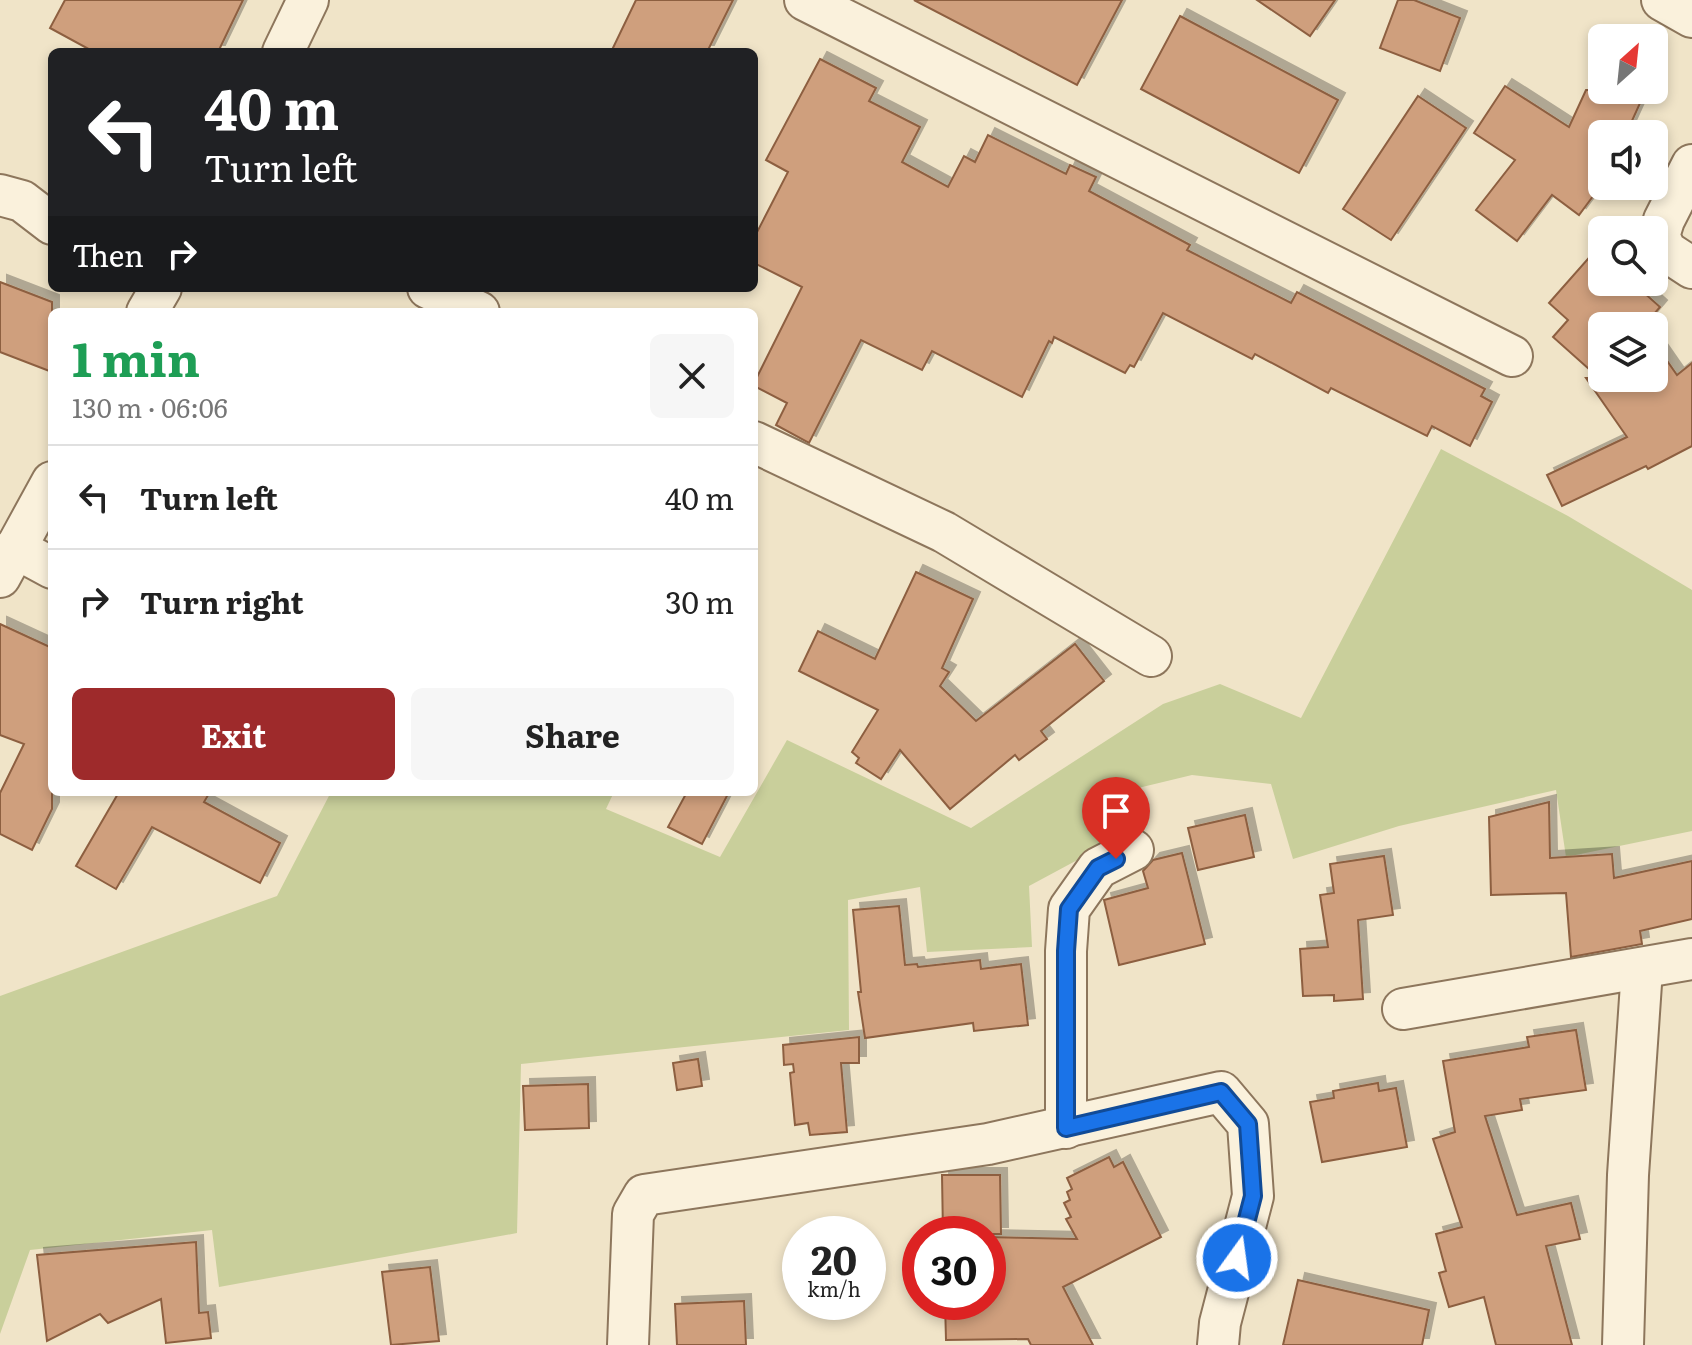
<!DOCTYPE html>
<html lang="en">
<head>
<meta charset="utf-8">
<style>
  :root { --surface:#fff; --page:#f6f6f6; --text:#222; --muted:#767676; --line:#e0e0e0; --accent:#9e2a2b }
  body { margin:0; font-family:Literata,serif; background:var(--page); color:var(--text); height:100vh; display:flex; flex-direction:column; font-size:30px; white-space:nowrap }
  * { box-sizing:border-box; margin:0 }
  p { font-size:26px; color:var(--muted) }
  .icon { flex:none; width:44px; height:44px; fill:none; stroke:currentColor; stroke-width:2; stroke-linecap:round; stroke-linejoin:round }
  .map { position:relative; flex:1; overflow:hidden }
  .panel { position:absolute; left:48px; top:308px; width:710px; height:488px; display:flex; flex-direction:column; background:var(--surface); border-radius:12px; box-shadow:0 4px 12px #0003 }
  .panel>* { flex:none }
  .guide { position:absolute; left:48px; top:48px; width:710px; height:244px; border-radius:12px; box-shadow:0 4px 12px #0003; background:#202124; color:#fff; overflow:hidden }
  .needle { width:52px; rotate:27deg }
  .fabs { position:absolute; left:1588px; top:24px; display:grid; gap:16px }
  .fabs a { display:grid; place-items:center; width:80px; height:80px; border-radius:12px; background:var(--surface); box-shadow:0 4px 12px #0003; font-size:40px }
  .speed { position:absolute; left:782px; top:1216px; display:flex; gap:16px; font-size:40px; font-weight:700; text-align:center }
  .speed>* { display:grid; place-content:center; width:104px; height:104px; border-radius:50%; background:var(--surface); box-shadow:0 4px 12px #0003; line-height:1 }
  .speed small { font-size:20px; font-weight:400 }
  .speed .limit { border:12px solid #d22; background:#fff; color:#111 }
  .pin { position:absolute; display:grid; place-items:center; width:68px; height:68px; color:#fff; margin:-82px -34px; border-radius:50% 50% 50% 0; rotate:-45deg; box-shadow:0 0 8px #0007 }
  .pin .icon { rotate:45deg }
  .me { position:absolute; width:88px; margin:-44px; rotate:14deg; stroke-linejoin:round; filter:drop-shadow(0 0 6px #0008) }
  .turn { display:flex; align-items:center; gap:28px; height:168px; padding:0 24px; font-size:36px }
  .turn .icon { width:104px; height:104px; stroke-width:2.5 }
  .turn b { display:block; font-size:56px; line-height:68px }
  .then { display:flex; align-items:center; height:76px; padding:0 24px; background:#0003; gap:16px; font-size:30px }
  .round { display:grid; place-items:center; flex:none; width:84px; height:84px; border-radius:12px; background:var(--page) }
  .summary { display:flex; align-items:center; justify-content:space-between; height:136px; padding:0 24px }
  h1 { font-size:48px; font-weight:700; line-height:60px; color:#1e9e55 }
  .button { display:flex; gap:16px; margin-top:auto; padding:16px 24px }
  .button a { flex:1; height:92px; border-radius:12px; background:var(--accent); color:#fff; font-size:32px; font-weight:700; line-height:92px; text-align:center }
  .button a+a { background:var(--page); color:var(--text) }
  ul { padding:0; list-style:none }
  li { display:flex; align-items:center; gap:24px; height:104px; padding:0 24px; border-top:2px solid var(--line) }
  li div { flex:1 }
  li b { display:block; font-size:30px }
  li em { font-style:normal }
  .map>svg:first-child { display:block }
</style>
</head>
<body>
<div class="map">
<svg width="1692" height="1345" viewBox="0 0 1692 1345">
  <defs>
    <filter id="shadow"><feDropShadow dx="7" dy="-7" stdDeviation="0" flood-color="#0004"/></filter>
  </defs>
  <rect width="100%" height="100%" fill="#f0e4c8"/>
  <!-- green -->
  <polygon fill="#c9cf9b" points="1441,449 1568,516 1692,590 1692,831 1566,857 1556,790 1399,826 1293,859 1271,784 1192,775 1134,789 1135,829 1029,886 1032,947 927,952 920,887 848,900 849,1030 521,1064 517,1233 219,1287 212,1230 30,1250 0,1334 0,996 277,896 331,792 614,792 606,809 720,857 787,740 971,828 1163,704 1220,684 1301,718"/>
  <!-- building -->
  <g fill="#cf9f7d" stroke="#8d5f41" stroke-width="2" filter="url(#shadow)">
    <polygon points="65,0 243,0 218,52 94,52 50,28"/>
    <polygon points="636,0 733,0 707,52 611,52"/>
    <polygon points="914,0 1122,0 1077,85"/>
    <polygon points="1257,0 1335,0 1310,36"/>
    <polygon points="1398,0 1414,0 1460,18 1440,71 1380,48"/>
    <polygon points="1180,16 1338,100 1299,173 1141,89"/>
    <polygon points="820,59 876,88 869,101 920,127 902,162 948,187 964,156 975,162 988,135 1066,174 1070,165 1096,177 1089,191 1190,245 1187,250 1291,303 1297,292 1485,389 1481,396 1492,402 1470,446 1432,426 1427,436 1331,388 1328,393 1255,354 1252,359 1163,313 1134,367 1130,365 1125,373 1054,337 1052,343 1049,341 1022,397 932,351 922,370 861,340 809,443 776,425 787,403 754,386 754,383 802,287 754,263 754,238 788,172 766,160"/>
    <polygon points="1505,86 1569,127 1586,90 1646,90 1626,134 1602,134 1602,184 1579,215 1552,195 1517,241 1476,210 1515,160 1474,133"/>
    <polygon points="1418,96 1466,128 1391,240 1343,209"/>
    <polygon points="1602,243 1602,282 1632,282 1660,307 1644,326 1602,326 1602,378 1654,378 1654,342 1677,375 1692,363 1692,446 1648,469 1646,466 1562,506 1547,475 1627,437 1586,378 1599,378 1553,337 1568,320 1549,303"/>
    <polygon points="0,282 52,302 52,372 0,352"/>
    <polygon points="916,572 973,599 942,668 949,672 940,686 976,721 1075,644 1104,681 1041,731 1047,739 1019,760 1015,755 950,809 900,750 881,779 856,763 859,758 852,752 878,710 799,671 818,631 875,659"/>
    <polygon points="0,624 52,648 52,809 32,850 0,834 0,793 24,744 0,735"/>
    <polygon points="119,792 210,792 204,802 280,843 260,883 152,827 116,889 76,866"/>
    <polygon points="687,792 729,792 702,844 668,827"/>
    <polygon points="1549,802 1550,858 1612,854 1614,878 1692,861 1692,919 1640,931 1642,944 1571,957 1566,893 1491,895 1489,817"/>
    <polygon points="1245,815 1254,857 1198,870 1188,828"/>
    <polygon points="1182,853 1205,944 1119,965 1104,900 1148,888 1143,871 1153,860"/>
    <polygon points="1384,856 1393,915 1358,920 1363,999 1334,1001 1334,995 1303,996 1300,949 1328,947 1320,895 1334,893 1330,864"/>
    <polygon points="899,906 905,965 917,964 918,967 980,960 981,969 1021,964 1028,1025 974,1031 973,1023 865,1038 858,992 861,992 853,910"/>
    <polygon points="1576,1030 1586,1090 1520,1099 1522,1110 1485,1116 1517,1215 1571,1203 1580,1239 1546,1246 1572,1345 1496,1345 1484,1297 1449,1307 1439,1273 1446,1271 1436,1234 1462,1227 1433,1139 1455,1132 1443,1061 1529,1047 1527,1037"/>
    <polygon points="859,1037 859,1063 841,1063 847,1132 810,1135 808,1123 795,1125 790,1073 794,1072 793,1064 784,1065 783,1045"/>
    <polygon points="698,1059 702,1086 677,1090 673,1063"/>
    <polygon points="1378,1083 1379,1091 1396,1088 1407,1147 1322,1162 1310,1102 1334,1098 1333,1091"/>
    <polygon points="588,1084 589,1128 525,1130 523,1086"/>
    <polygon points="1109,1157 1114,1167 1123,1162 1161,1237 1063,1287 1093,1345 1031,1345 1028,1339 946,1340 945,1302 988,1302 988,1237 1077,1239 1066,1219 1071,1217 1064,1203 1070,1200 1067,1192 1072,1189 1067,1178"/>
    <polygon points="942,1175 1000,1175 1001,1234 943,1234"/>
    <polygon points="196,1242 199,1313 208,1312 211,1338 166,1343 161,1299 108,1323 100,1314 47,1341 37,1255"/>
    <polygon points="430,1267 439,1341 391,1345 382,1272"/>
    <polygon points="1298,1280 1429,1310 1422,1345 1283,1345"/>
    <polygon points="744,1301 746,1345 677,1345 675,1304"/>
  </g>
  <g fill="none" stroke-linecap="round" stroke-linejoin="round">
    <defs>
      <g id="street">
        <polyline points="805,0 1512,356"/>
        <polyline points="1662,0 1692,17"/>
        <polyline points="283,52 308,0"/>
        <polyline points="1692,165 1664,220 1659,236 1666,251 1692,268"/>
        <polyline points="0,195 22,201 52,224"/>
        <polyline points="428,288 479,312"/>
        <polyline points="147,312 161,288"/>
        <polyline points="754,442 944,532 1151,656"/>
        <polyline points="15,548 52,568"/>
        <polyline points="0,577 52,482"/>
        <polyline points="1403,1009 1692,959"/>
        <polyline points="1066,1128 1066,951 1069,909 1098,868 1133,850"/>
        <polyline points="628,1345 633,1214 644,1195 988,1144 1221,1092 1248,1124 1253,1196 1220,1323 1218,1345"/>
        <polyline points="1623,1345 1628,1175 1642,969"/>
      </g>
    </defs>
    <!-- street casing -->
    <use href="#street" stroke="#8d765c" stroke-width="44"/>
    <!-- street -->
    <use href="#street" stroke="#faf1dc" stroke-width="40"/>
  </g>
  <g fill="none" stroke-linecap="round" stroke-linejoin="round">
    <defs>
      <polyline id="route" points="1116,859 1098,868 1069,909 1066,951 1066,1128 1221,1092 1248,1124 1253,1196 1237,1258"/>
    </defs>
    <!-- route casing -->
    <use href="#route" stroke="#114b97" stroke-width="20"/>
    <!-- route -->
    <use href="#route" stroke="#1a73e8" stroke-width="14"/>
  </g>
</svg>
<div class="fabs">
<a><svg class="needle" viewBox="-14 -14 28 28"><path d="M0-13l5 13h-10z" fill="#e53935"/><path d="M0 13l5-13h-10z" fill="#767676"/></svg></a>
<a><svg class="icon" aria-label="sound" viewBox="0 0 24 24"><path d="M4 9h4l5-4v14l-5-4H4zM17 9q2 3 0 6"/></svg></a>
<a><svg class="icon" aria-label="search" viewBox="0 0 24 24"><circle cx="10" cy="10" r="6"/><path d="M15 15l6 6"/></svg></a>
<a><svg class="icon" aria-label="layers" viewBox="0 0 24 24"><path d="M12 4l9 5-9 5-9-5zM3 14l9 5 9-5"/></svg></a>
</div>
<div class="speed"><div>20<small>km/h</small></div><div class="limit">30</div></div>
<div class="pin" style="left:1116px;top:859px;background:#d93025"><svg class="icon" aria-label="arrive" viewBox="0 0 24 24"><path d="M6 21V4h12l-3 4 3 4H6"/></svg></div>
<svg class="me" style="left:1237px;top:1258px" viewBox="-20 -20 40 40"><circle r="17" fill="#1a73e8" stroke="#fff" stroke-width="3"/><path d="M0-11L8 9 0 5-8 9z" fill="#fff"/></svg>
<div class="guide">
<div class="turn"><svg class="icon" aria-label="left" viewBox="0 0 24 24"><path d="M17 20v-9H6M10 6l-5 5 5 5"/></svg><div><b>40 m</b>Turn left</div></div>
<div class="then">Then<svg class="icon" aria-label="right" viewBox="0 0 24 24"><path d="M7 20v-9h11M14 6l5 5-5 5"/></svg></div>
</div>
<section class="panel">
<div class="summary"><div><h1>1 min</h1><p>130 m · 06:06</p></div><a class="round"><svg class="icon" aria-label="close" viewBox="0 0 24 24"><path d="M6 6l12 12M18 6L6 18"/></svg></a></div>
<ul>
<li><svg class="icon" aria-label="left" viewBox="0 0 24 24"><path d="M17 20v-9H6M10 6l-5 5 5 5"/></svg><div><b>Turn left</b></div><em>40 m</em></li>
<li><svg class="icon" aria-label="right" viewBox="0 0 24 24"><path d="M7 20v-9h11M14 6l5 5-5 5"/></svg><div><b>Turn right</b></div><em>30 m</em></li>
</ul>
<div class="button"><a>Exit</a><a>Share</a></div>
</section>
</div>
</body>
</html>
